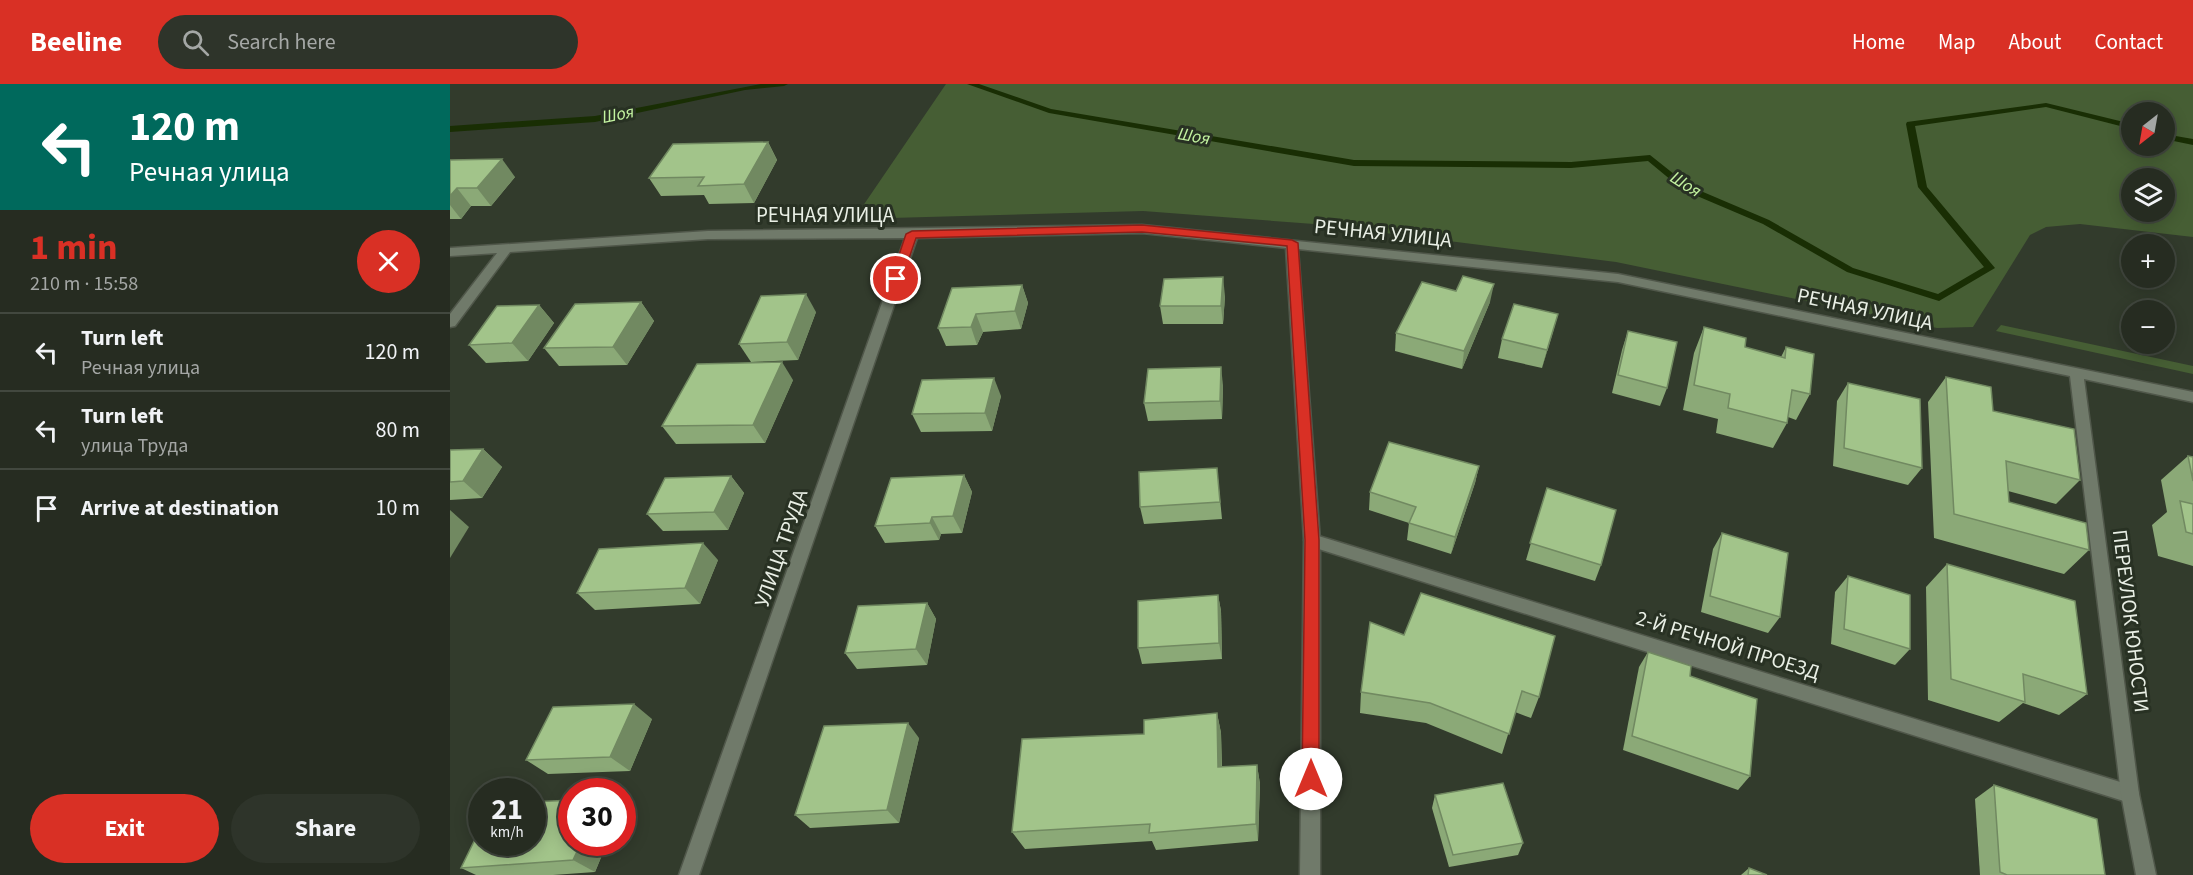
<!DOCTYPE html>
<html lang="en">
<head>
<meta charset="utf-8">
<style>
  :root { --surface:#262c21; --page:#2e342a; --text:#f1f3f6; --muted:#a4a7a5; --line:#42483f; --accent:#d93025 }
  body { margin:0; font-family:"Source Sans 3",sans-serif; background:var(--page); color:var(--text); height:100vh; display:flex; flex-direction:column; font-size:22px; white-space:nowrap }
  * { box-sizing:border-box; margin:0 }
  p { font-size:20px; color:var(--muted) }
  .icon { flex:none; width:33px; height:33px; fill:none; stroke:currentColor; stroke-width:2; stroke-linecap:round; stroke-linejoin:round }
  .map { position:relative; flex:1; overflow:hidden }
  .panel { display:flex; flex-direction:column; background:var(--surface); width:450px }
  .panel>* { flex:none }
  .hud { background:#00695c; color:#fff; overflow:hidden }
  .needle { width:39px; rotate:211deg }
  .fabs { position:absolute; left:1671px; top:18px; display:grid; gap:12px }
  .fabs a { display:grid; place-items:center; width:54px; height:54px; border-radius:50%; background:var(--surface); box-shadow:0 3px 15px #0003,0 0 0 2px var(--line); font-size:30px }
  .speed { position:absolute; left:18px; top:694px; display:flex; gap:12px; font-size:30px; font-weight:700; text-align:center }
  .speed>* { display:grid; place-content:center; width:78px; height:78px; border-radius:50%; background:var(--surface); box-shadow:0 3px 15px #0003,0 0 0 2px var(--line); line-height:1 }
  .speed small { font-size:15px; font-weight:400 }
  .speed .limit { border:9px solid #d22; background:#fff; color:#111 }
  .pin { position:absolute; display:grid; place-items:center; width:51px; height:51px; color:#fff; margin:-26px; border:3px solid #fff; border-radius:50%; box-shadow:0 2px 6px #0007 }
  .me { position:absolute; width:66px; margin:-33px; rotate:0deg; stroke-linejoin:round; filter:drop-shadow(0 0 4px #0008) }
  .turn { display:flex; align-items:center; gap:21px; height:126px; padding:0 30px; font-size:27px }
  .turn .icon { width:78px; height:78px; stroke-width:2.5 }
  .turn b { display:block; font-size:42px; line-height:51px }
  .round { display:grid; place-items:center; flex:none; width:63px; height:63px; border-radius:32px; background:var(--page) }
  .head { display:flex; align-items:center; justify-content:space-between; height:102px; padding:0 30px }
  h1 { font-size:36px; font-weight:700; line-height:45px; color:var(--accent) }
  .primary-button { display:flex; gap:12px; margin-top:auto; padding:12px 30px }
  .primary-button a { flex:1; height:69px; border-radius:36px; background:var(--accent); color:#fff; font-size:24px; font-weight:700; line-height:69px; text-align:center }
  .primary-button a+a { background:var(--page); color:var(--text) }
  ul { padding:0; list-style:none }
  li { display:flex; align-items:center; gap:18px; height:78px; padding:0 30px; border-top:2px solid var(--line) }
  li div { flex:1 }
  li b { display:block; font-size:22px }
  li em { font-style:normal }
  header { display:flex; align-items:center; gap:36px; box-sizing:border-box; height:84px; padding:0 30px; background:var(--accent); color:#fff }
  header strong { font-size:28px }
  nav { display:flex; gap:33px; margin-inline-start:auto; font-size:21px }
  .search { width:420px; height:54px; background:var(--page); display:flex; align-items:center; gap:15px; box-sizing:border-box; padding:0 21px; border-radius:33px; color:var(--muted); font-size:22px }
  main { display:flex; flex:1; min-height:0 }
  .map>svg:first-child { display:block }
</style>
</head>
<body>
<header>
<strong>Beeline</strong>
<div class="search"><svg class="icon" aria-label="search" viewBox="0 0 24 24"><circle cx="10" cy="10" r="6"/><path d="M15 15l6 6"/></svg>Search here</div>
<nav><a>Home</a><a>Map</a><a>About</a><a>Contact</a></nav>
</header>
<main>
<section class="panel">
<div class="hud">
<div class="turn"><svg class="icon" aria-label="left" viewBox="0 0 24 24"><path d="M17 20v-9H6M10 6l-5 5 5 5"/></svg><div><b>120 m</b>Речная улица</div></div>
</div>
<div class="head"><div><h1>1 min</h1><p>210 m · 15:58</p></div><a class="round" style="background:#d93025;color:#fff"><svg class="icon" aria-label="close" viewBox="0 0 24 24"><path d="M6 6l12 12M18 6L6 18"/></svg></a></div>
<ul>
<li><svg class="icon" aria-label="left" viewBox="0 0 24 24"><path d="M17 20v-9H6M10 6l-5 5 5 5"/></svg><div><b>Turn left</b><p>Речная улица</p></div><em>120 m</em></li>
<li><svg class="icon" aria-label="left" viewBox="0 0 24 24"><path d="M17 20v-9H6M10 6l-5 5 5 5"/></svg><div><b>Turn left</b><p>улица Труда</p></div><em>80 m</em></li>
<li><svg class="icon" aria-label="arrive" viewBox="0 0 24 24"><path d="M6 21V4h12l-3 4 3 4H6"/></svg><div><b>Arrive at destination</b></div><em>10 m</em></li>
</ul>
<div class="primary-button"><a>Exit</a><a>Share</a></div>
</section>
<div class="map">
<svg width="1743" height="791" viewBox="0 0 1743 791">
  <rect width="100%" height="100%" fill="#323b2c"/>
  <!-- green -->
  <g fill="#465e34" fill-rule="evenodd">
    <path d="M496,0H1743V153L1630,140L1596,143L1580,151L1523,243L1487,244L1166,178L864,140L693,127L404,135ZM1682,28H1714V62H1682ZM1682,94H1714V128H1682Z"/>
    <polygon points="1551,241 1743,282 1743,290 1546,247"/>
  </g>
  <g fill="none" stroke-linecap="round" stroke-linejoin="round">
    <!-- stream -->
    <g fill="#192e04" fill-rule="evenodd">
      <polygon points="311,0 338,0 334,2 295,6 145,38 0,48 0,42 145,32"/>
      <polygon points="517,0 529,0 601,25 904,76 1121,78 1200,71 1239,102 1319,136 1403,184 1488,210 1534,183 1468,103 1456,40 1457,38 1596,19 1682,40 1682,45 1596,23 1465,42 1477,103 1545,184 1489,217 1397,188 1313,140 1233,106 1198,77 1121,84 904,82 599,29"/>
      <polygon points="1714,50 1743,55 1743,61 1714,55"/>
    </g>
    <defs>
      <polygon id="lane" points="862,450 1680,701 1687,703 1689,710 1687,717 1680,719 856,461 854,456 856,451"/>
      <polygon id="street" points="692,141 1168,190 1743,308 1743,318 1634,295 1689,710 1706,791 1686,791 1671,710 1620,292 1168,198 848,165 870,456 870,791 850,791 854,456 836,164 692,149 467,154 249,791 229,791 455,154 258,155 60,168 5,242 0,243 0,230 47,169 0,172 0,164 258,147"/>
    </defs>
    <!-- lane casing -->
    <use href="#lane" stroke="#50574a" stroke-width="3"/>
    <!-- street casing -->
    <use href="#street" stroke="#50574a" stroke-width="3"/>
    <!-- lane -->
    <use href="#lane" fill="#707a6a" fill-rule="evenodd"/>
    <!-- street -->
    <use href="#street" fill="#707a6a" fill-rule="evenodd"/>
  </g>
  <!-- wall -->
  <g fill="#8ba977">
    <polygon points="318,58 327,76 304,119 259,120 254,111 211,112 199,94"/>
    <polygon points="0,76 65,93 41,122 21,122 11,135 0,135"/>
    <polygon points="572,201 578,219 571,245 533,248 527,261 496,262 488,244"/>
    <polygon points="775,212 773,240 713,240 710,222"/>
    <polygon points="191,218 204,237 177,281 109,282 94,264"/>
    <polygon points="1040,218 1012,285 945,267 946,249"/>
    <polygon points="89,221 104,239 78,277 36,279 19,261"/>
    <polygon points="366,228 348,276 301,278 289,260"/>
    <polygon points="1108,230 1092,284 1048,274 1052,255"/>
    <polygon points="1254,243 1295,263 1331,273 1336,263 1360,310 1346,336 1338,333 1337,339 1323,364 1266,349 1268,335 1233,326 1244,269"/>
    <polygon points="1178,247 1217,304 1210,322 1162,309 1172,266"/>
    <polygon points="1496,293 1543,327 1630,396 1606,420 1558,407 1559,418 1639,466 1614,490 1484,454 1478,318"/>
    <polygon points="343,296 315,359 226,360 212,342"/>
    <polygon points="1398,299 1472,384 1458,401 1383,382 1387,317"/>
    <polygon points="773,301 772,335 698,337 694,319"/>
    <polygon points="551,312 542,347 471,348 462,330"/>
    <polygon points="33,365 52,383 32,414 0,416 0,366"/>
    <polygon points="1738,372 1743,373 1743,482 1708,472 1702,441 1717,428 1711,396"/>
    <polygon points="1029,382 1025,399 1001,470 957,456 959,439 919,426 920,408"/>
    <polygon points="767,384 772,435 694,440 690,423"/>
    <polygon points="514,391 522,408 512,449 491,450 489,456 435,459 425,442"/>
    <polygon points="281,392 294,409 278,446 213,447 197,430"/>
    <polygon points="1097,404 1151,481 1145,497 1076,476"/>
    <polygon points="1272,449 1330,533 1318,549 1251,528 1263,465"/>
    <polygon points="268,476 250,520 145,526 127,509"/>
    <polygon points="1497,480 1637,610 1609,631 1573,619 1549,638 1478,616 1476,503"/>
    <polygon points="1398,492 1460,565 1445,581 1381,560 1385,508"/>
    <polygon points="768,511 771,527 772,575 692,580 688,564"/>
    <polygon points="477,519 486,535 477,581 407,585 395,569"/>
    <polygon points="920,538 1089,613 1081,634 1065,628 1052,670 976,639 910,629 911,608"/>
    <polygon points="1198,568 1240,592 1300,692 1288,706 1173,666 1189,583"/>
    <polygon points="767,629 771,649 772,683 807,681 810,700 808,757 706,766 702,757 575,765 562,748 694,650"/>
    <polygon points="202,635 180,687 98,690 76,676"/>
    <polygon points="469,654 449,739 360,744 345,731"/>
    <polygon points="1544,701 1655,791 1530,791 1525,715"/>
    <polygon points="985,711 1073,759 1068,771 999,783 982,724"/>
    <polygon points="122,759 157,759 145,788 103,791 26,791 11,784"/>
    <polygon points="1299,784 1317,791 1291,791"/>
  </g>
  <!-- shaded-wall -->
  <g fill="#718961">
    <polygon points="318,58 327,76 304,119 294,100"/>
    <polygon points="52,75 65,93 41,122 27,104"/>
    <polygon points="7,104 21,122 11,135 0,121 0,112"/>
    <polygon points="773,193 775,212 773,240 771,222"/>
    <polygon points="1044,200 1040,218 1012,285 1014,267"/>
    <polygon points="572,201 578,219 571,245 565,227"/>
    <polygon points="356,210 366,228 348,276 337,258"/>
    <polygon points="191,218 204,237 177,281 163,263"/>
    <polygon points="89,221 104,239 78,277 62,259"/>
    <polygon points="526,230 533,248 527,261 521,243"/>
    <polygon points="1108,230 1103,248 1092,284 1097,266"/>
    <polygon points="332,278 343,296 315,359 303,341"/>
    <polygon points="771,283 773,301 772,335 770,317"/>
    <polygon points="544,294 551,312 542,347 535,329"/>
    <polygon points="33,365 52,383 32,414 13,397"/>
    <polygon points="1029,382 1025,399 1001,470 1005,453"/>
    <polygon points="514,391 522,408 512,449 503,432"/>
    <polygon points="281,392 294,409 278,446 264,428"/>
    <polygon points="0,426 19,443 0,474"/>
    <polygon points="482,433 491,450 489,456 480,439"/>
    <polygon points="253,459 268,476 250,520 235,504"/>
    <polygon points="768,511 771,527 772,575 769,559"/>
    <polygon points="477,519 486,535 477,581 466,565"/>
    <polygon points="184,620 202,635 180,687 160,673"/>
    <polygon points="767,629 771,649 772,702 768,683"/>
    <polygon points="458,639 469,654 449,739 437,726"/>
    <polygon points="807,681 810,700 808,757 806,740"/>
    <polygon points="131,759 157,759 145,788 123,776"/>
  </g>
  <!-- building -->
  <g fill="#a2c48a" stroke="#718961" stroke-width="1.5">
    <polygon points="318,58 294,100 248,102 254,93 199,94 223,60"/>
    <polygon points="52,75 27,104 7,104 0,112 0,76"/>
    <polygon points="1013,192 1044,200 1014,267 946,249 972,198 1006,207"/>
    <polygon points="773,193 771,222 710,222 714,195"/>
    <polygon points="572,201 565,227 526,230 521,243 488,244 502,204"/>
    <polygon points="356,210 337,258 289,260 311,212"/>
    <polygon points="191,218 163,263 94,264 125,220"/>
    <polygon points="1064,220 1108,230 1097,266 1052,255"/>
    <polygon points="89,221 62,259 19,261 47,222"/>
    <polygon points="1254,243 1296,254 1295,263 1335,274 1336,263 1364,270 1360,310 1342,306 1337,339 1278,324 1280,310 1244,301"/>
    <polygon points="1178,247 1227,258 1217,304 1168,291"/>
    <polygon points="332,278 303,341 212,342 247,280"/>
    <polygon points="771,283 770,317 694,319 698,285"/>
    <polygon points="1496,293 1541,303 1543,327 1624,345 1630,396 1556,377 1559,418 1636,439 1639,466 1504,430"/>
    <polygon points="544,294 535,329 462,330 472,296"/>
    <polygon points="1398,299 1470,315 1472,384 1394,364"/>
    <polygon points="939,358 1029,382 1005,453 959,439 966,423 920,408"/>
    <polygon points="33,365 13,397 0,398 0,366"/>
    <polygon points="1738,372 1743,373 1743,397"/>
    <polygon points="767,384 770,418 690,423 689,388"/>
    <polygon points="514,391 503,432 482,433 480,439 425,442 441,394"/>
    <polygon points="281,392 264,428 197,430 215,394"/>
    <polygon points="1097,404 1166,426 1151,481 1080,459"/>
    <polygon points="1730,417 1743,420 1743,450 1736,448"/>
    <polygon points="1272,449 1338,469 1330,533 1260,512"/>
    <polygon points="253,459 235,504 127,509 149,465"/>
    <polygon points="1497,480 1625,517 1637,610 1573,590 1575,618 1501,595"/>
    <polygon points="1398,492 1460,511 1460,565 1394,545"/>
    <polygon points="971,509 1105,552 1089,613 1072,607 1059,650 980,619 911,608 920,538 954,551"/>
    <polygon points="768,511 769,559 688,564 688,517"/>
    <polygon points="477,519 466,565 395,569 408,522"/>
    <polygon points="1198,568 1241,582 1240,592 1307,615 1300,692 1182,652"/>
    <polygon points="184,620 160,673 76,676 103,623"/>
    <polygon points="767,629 768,683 807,681 806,740 699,749 700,740 562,748 572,655 694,650 694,636"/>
    <polygon points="458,639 437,726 345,731 374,642"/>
    <polygon points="1053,699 1073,759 1003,771 985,711"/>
    <polygon points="1544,701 1647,735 1655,791 1557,791 1550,788"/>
    <polygon points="122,716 122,759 131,759 123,776 11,784 32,741 32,759 82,759 82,718"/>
    <polygon points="1299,784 1317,791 1298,791"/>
  </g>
  <!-- route -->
  <polygon fill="#d93025" stroke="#8d1f18" stroke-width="1.5" points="692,141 842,156 848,159 869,456 869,695 867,701 861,704 855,701 852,695 855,456 837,162 692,148 466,154 452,195 446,198 441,195 456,150 462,147"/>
  <g text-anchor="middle" stroke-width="6" stroke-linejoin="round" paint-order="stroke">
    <!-- far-water labels -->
    <g font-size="18" font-style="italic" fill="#c3f3a0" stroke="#283123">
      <text transform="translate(168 30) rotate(-11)" y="6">Шоя</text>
      <text transform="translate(744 52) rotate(10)" y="6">Шоя</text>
      <text transform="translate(1236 100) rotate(32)" y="6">Шоя</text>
    </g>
    <!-- street labels -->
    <g font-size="21" fill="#e9efe5" stroke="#283123">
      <text x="375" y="138">РЕЧНАЯ УЛИЦА</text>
      <text transform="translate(933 149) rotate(6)" y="7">РЕЧНАЯ УЛИЦА</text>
      <text transform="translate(1415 225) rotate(12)" y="7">РЕЧНАЯ УЛИЦА</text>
      <text transform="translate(331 464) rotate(-71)" y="7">УЛИЦА ТРУДА</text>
      <text transform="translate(1681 537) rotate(83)" y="7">ПЕРЕУЛОК ЮНОСТИ</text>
      <text transform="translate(1278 561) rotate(17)" y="7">2-Й РЕЧНОЙ ПРОЕЗД</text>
    </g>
  </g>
</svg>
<div class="fabs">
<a><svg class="needle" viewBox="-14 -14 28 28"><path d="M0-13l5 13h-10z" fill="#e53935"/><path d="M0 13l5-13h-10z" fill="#a4a7a5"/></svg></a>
<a><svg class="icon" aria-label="layers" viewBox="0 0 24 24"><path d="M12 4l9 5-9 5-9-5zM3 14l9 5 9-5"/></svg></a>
<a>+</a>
<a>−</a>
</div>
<div class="speed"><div>21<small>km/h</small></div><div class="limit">30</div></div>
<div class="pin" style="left:446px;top:195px;background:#d93025"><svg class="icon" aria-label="arrive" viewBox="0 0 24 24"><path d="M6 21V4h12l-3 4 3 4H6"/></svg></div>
<svg class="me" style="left:861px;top:695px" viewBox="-20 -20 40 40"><circle r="19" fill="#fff"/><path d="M0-13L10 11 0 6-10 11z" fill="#d93025"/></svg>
</div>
</main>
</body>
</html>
